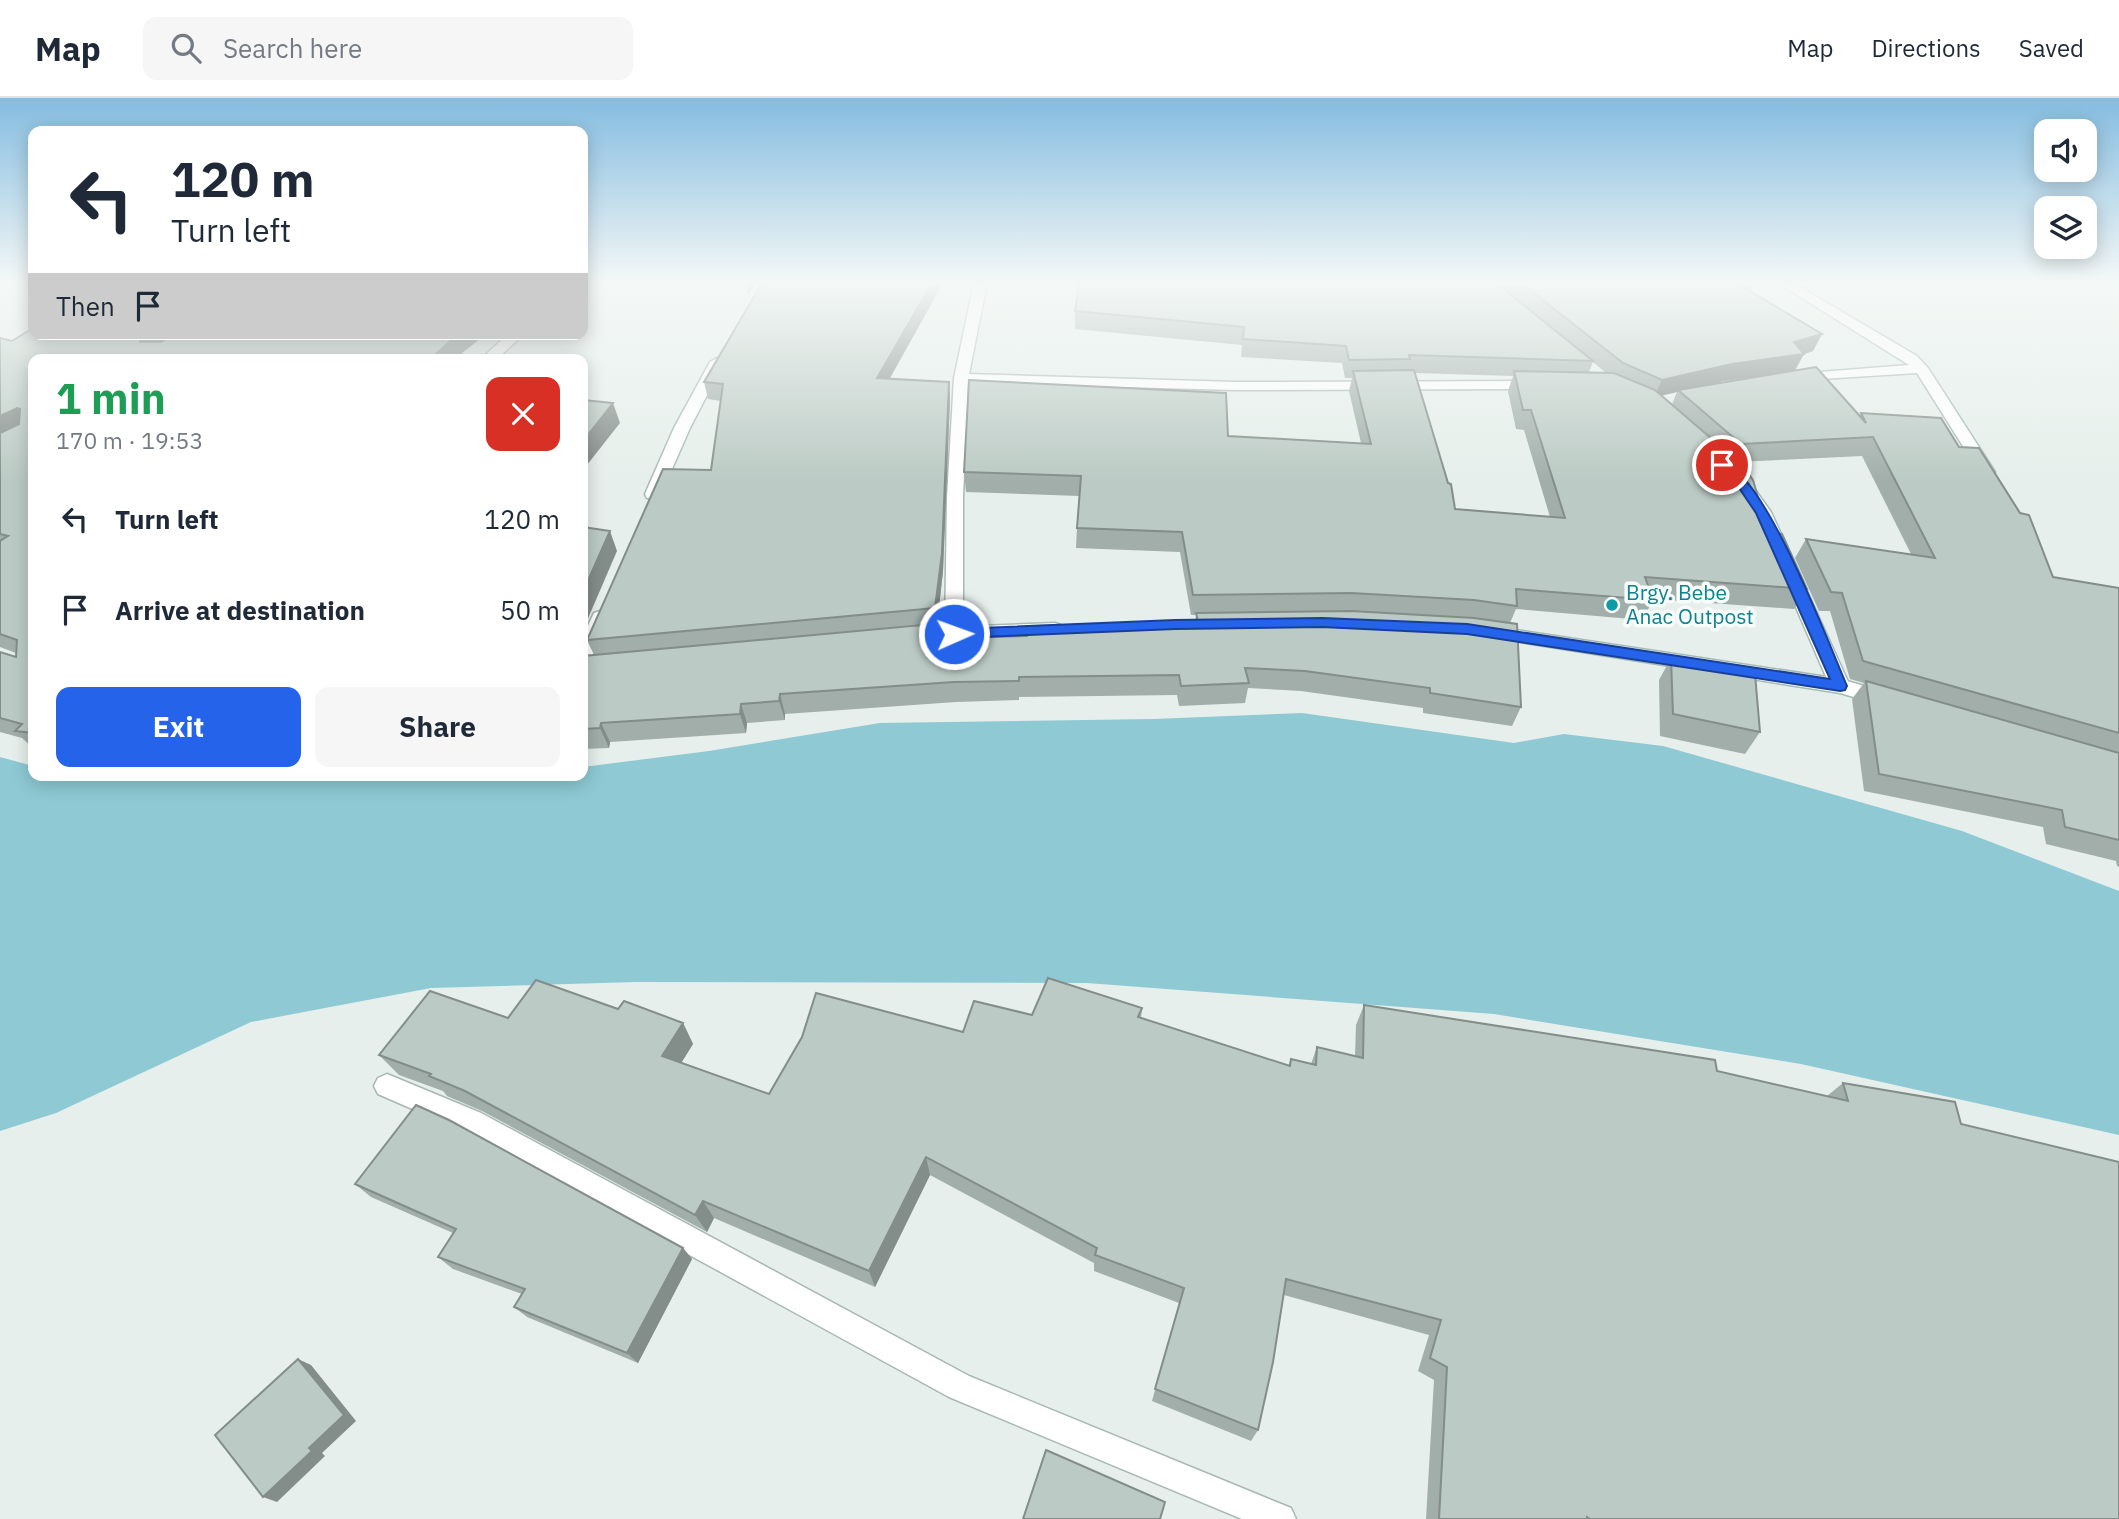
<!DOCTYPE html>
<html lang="en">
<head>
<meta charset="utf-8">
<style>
  :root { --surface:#fff; --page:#f6f6f7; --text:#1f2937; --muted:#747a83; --line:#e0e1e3; --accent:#2563eb }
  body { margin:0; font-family:"IBM Plex Sans",sans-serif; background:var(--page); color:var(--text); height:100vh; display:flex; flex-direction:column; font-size:26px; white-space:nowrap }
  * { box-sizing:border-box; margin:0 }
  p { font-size:23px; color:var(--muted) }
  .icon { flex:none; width:38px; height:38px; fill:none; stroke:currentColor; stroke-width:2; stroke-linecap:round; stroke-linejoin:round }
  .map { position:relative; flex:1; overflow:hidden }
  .drawer { position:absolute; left:28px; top:256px; width:560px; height:427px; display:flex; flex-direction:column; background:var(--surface); border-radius:14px; box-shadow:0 4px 18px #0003 }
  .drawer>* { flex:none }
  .top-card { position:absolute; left:28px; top:28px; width:560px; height:214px; border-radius:14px; box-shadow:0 4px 18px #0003; background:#fff; color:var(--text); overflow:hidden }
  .buttons { position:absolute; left:2034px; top:21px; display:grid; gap:14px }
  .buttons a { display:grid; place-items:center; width:63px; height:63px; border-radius:14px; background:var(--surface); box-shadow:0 4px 18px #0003; font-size:35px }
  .pin { position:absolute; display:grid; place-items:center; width:60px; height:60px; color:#fff; margin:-30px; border:4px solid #fff; border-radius:50%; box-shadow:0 2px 7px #0007 }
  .me { position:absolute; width:77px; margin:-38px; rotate:88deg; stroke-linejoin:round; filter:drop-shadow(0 0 5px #0008) }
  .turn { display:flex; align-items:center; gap:24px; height:147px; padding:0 28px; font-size:32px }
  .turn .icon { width:91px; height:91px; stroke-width:2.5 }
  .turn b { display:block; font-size:49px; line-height:60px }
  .then { display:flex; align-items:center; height:66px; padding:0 28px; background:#0003; gap:14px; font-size:26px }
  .round { display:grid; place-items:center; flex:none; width:74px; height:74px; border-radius:14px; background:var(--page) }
  .summary { display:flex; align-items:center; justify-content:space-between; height:119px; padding:0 28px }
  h1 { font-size:42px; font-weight:700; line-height:52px; color:#1e9e55 }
  .cta { display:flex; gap:14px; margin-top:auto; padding:14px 28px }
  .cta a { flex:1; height:80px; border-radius:14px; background:var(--accent); color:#fff; font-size:28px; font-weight:700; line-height:80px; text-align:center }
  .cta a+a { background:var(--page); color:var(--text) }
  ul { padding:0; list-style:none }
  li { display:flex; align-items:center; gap:21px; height:91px; padding:0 28px }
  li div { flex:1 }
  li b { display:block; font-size:26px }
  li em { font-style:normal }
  header { display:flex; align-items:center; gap:42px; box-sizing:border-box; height:98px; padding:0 35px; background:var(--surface); border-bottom:2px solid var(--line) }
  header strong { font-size:33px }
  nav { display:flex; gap:38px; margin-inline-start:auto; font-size:24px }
  .search { width:490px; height:63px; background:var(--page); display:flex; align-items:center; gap:18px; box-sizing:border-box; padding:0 24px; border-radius:14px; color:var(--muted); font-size:26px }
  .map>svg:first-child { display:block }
</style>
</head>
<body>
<header>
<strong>Map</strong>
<div class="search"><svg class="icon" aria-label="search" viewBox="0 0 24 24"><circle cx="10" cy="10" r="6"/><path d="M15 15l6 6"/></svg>Search here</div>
<nav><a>Map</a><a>Directions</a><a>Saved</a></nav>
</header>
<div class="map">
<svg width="2119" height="1421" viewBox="0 0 2119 1421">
  <rect width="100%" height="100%" fill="#e6efeb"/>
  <!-- water -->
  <polygon fill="#8ec9d4" points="1302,615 1514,645 1564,636 1663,648 1962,733 2119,793 2119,1037 1801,966 1494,916 1087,885 636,884 431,890 251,924 56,1015 0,1033 0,659 33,668 33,677 178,677 247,681 303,677 583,677 583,669 709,653 880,625 1154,621"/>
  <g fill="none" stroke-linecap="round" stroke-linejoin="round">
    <defs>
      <g id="minor">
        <polygon points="974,185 987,185 969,276 1236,284 1537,283 1544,287 1537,291 1236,292 968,285 963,399 963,535 961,539 947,539 945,535 947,399 954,280"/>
        <polygon points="1778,185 1793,185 1917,258 1928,270 1995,374 1993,377 1981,377 1917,275 1789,283 1787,280 1794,276 1909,267"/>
        <polygon points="508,236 524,236 497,261 481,261"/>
        <polygon points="717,260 724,264 690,330 661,396 659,400 647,400 645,396 674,330 710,264"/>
        <polygon points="1747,387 1753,389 1771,414 1850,588 1847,593 1833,593 1830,588 1755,415 1739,392"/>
        <polygon points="600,513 606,515 609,519 592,559 590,564 583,565 583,538 594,515"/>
        <polygon points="387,976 481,1015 969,1278 1291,1410 1296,1421 1242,1421 949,1299 463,1033 378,996 374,988 378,980"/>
      </g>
      <g id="secondary">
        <polygon points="1055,525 1061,527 1064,531 1061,535 954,541 905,547 898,545 896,541 898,537 905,535 954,529"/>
        <polygon points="1489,528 1840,581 1892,596 1895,601 1892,606 1885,608 1840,595 1482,538 1480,534 1482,530"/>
      </g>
    </defs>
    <!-- minor casing -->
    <use href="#minor" stroke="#a8b8b2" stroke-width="3"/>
    <!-- secondary casing -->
    <use href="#secondary" stroke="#a4bbb3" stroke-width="3"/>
    <!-- minor -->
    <use href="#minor" fill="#fff" fill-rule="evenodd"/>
    <!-- secondary -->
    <use href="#secondary" fill="#fff" fill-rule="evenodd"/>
  </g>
  <!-- wall -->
  <g fill="#a1aea9" fill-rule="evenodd">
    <path d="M943,185L889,281L949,284L950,301L943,473L937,528H933L934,541L1027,538L1195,524L1196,517H1191L1180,454L1076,450L1077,430L1079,398L966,394L964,374L1228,338L1361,345L1349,293L1352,280H1345L1342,265L1241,259L1242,247L1075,231V213L1079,185H1754L1750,193L1822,236L1813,253L1804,256L1795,273L1859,317L1861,315L1959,349L2053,479L2119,490V769L2117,768L2116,763L2046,746L2043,729L1864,693L1852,601L1864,585L1850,581L1830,513H1819L1795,460L1806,441L1911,456L1862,358L1738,364L1768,434L1807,491L1794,511L1653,501L1643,522L1516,511L1510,525L1521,609L1512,628L1423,615V610L1301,593L1248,590L1245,605L1179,608L1177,597L1019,599V602L956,604L785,616V622L747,625L746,635L610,644L609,650L583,651V558L594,557L587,542L711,372L721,303L708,301L704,284ZM1593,264L1606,275L1589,274ZM1415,275L1513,278L1508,293L1516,331L1524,332L1550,419L1455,411ZM1778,276L1701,289L1724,283ZM1677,294L1672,306L1661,298Z"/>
    <polygon points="482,239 462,255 463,258 461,261 33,261 33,650 22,640 0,634 0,554 16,559 16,555 0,549 0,240 12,243"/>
    <polygon points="1671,560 1760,634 1745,656 1660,638 1659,582"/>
    <polygon points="1364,907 1717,973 1827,998 1843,985 1961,1026 2119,1421 1426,1421 1434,1282 1418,1273 1429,1237 1284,1197 1258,1332 1251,1343 1152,1303 1179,1205 1094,1173 1094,1165 930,1077 875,1189 714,1120 707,1134 482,1013 447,998 443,993 399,977 379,957 508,920 618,911 683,925 693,946 681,965 769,996 963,934 1032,917 1142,910 1141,920 1288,968 1291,961 1311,966 1317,949 1355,958 1356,927"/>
    <polygon points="355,1086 683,1150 692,1161 638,1265 527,1219 514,1209 522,1196 453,1171 438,1159 453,1135 371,1099"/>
  </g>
  <!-- shaded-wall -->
  <g fill="#838d89">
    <polygon points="745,185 756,185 748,197"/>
    <polygon points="932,185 943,185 880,298 877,280"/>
    <polygon points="1742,185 1754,185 1748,197 1738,186"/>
    <polygon points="146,236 187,236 154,259 140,244 141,240"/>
    <polygon points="452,236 481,236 482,239 462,255 463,258 461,261 430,261"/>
    <polygon points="1822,236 1813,253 1804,256 1794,273 1724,283 1679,294 1678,292 1677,294 1654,299 1662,282"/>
    <polygon points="949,284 950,301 943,473 937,528 935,510"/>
    <polygon points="613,305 620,325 583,372 583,343"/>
    <polygon points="17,310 32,330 0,346 0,318"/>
    <polygon points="610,433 617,453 583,532 583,494"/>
    <polygon points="933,526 935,545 931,541"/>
    <polygon points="780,596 785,616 785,622 779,603"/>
    <polygon points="741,606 747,625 746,635 740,616"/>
    <polygon points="601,625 610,644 609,650 600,630"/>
    <polygon points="683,925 693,946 673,978 662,958"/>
    <polygon points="926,1059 930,1077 875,1189 869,1173"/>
    <polygon points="703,1103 714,1120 707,1134 695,1117"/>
    <polygon points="683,1150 692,1161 638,1265 627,1255"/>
    <polygon points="298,1261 311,1267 356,1323 322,1355 325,1358 277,1404 263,1399 309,1350"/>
  </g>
  <!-- building -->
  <g fill="#bbcac4" stroke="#838d89" stroke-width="2">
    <polygon points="762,185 932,185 877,280 949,284 942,455 935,510 587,542 663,371 711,372 723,286 704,284"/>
    <polygon points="1079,185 1496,185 1593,263 1409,257 1410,261 1349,262 1346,248 1243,241 1244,229 1075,213"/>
    <polygon points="1521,185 1742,185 1738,186 1822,236 1794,244 1804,256 1732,266 1662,282 1623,265"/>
    <polygon points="33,230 33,236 146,236 141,240 140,244 161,244 172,236 452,236 450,238 455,239 430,261 33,261 33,635 15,633 22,626 0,620 0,554 16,559 17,542 0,536 0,443 8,438 0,436 0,335 19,326 20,311 17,310 0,318 0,240 12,243"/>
    <polygon points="1816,269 1866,325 1861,315 1941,320 1959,349 1979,350 2020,415 2029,417 2053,479 2119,490 2119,635 1863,563 1842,495 1831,494 1806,441 1935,460 1873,339 1741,346 1678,292"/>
    <polygon points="1414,272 1448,385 1451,386 1455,411 1565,420 1531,312 1523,312 1514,273 1614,275 1655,292 1742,367 1753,382 1768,434 1782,436 1807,491 1645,479 1653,502 1516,491 1517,508 1474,502 1351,495 1193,497 1182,434 1077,430 1081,378 964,374 969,282 1226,295 1228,338 1371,346 1353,273"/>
    <polygon points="583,302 613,305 583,343"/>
    <polygon points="583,429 610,433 583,494"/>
    <polygon points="1351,513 1474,520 1517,526 1521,609 1430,595 1430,590 1305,573 1245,570 1249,585 1181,588 1179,577 1019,579 1019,583 954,584 780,596 779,603 741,606 740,616 601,625 600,630 583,631 583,558 933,526 931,541 1027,538 1027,528 1171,526 1198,523 1196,515"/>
    <polygon points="1671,560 1755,576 1760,634 1673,616"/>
    <polygon points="1866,583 2119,655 2119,742 2065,729 2062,712 1879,676"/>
    <polygon points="1048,880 1142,910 1138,919 1290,968 1291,961 1316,967 1317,949 1363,960 1364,907 1715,962 1717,973 1848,1003 1843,985 1955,1004 1961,1026 2119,1064 2119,1421 1590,1421 1587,1419 1587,1421 1439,1421 1447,1269 1430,1260 1441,1222 1286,1181 1273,1264 1258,1332 1155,1291 1184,1190 1095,1157 1097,1150 926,1059 869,1173 703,1103 695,1117 465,993 429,978 431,976 379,957 430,893 508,920 536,882 618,911 624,903 683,925 662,958 769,996 802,939 816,895 963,934 974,903 1032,917"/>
    <polygon points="416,1007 449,1022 683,1150 627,1255 514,1209 525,1191 438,1159 456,1131 355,1086"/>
    <polygon points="298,1261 344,1317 309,1350 312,1353 263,1399 215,1337"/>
    <polygon points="1046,1352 1165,1404 1160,1421 1023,1421"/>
  </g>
  <!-- sky -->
  <linearGradient id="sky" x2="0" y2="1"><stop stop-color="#84bce0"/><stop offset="0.48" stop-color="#f4f8f6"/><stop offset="1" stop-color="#f4f8f6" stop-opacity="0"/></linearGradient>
  <rect width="2119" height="384" fill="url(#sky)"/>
  <!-- route -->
  <path fill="#2563eb" stroke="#184099" stroke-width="2" d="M1722,363C1766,378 1827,542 1847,588L1845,592L1840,593L1467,536L1322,529L1175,531L954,540L947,536L954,531L1175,522L1322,520L1467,526L1830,581L1756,415L1735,384L1716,367Z"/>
  <!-- markers -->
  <circle fill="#0f9aa8" stroke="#f7fbf9" stroke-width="2.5" cx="1612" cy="507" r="7"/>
  <g text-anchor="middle" stroke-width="7" stroke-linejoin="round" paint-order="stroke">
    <!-- culture labels -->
    <g font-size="21" fill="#0d838f" stroke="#f7fbf9" text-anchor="start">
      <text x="1626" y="502">Brgy. Bebe<tspan x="1626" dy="24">Anac Outpost</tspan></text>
    </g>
  </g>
</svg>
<div class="buttons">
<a><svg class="icon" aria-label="sound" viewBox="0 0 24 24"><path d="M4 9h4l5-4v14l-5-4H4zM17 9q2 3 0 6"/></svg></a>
<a><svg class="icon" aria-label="layers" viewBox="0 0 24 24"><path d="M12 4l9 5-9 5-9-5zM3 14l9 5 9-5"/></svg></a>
</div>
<div class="pin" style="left:1722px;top:367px;background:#d93025"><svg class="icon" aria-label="arrive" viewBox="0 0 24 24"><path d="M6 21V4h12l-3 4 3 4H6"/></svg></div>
<svg class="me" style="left:954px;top:536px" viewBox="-20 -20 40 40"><circle r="17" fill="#2563eb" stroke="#fff" stroke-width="3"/><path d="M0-11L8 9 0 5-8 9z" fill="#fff"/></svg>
<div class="top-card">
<div class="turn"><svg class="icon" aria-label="left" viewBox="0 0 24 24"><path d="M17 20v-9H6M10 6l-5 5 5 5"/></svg><div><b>120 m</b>Turn left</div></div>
<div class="then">Then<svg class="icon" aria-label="arrive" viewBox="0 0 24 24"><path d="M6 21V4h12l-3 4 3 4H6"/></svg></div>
</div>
<section class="drawer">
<div class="summary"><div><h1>1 min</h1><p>170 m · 19:53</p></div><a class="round" style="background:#d93025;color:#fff"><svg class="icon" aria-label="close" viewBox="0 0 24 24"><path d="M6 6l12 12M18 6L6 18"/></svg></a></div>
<ul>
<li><svg class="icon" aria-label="left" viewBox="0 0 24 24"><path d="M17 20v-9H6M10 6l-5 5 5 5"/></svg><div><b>Turn left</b></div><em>120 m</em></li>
<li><svg class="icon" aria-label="arrive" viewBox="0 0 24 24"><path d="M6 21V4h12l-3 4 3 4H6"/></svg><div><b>Arrive at destination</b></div><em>50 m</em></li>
</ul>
<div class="cta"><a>Exit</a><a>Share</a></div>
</section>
</div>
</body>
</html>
